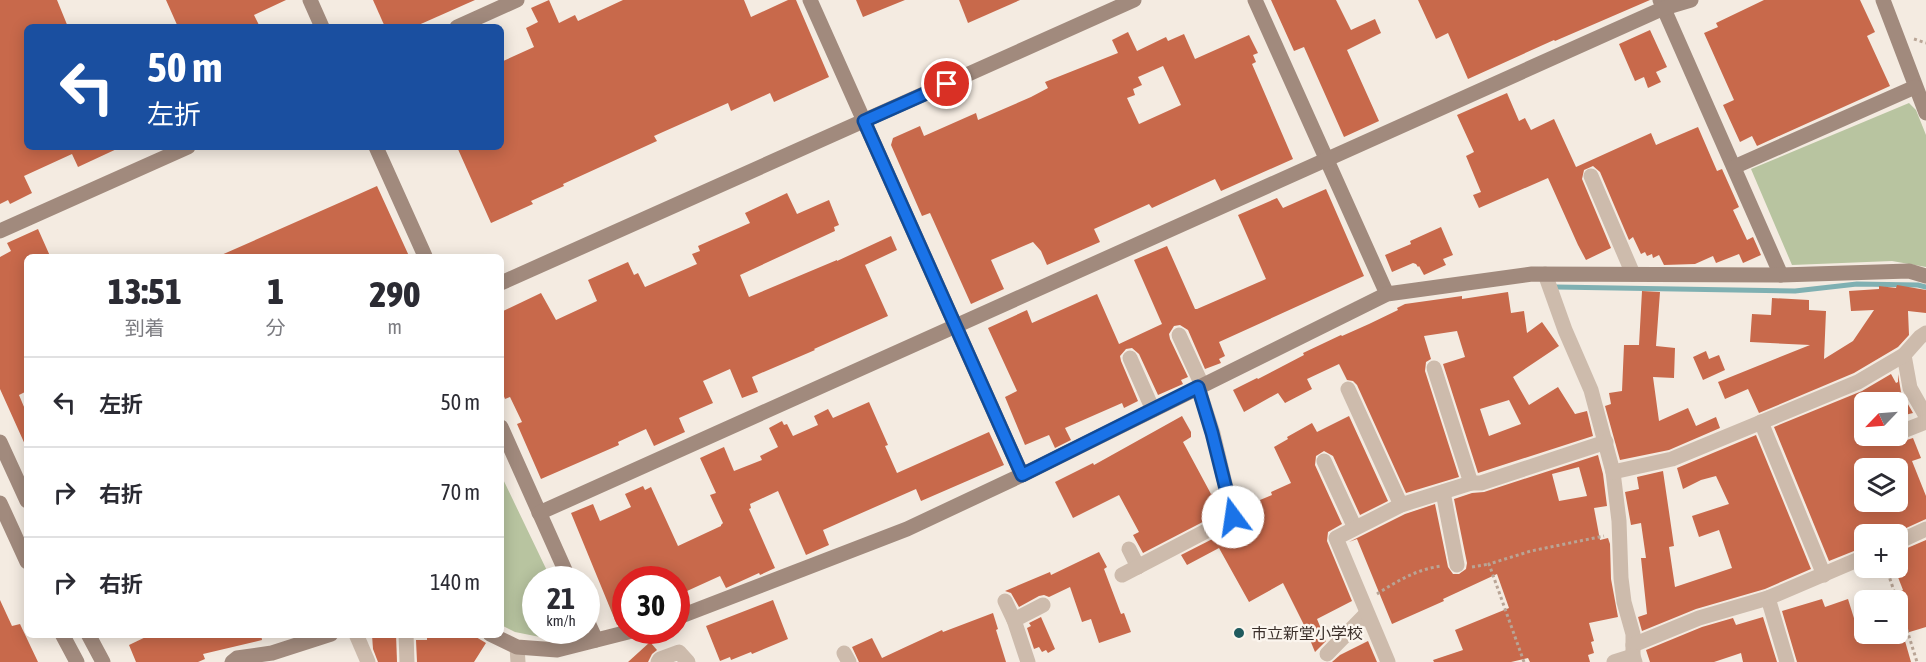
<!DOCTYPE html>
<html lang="ja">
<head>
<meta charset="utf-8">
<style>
  :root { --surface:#fff; --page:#f2f2f3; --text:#2b2b33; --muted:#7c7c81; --line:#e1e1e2 }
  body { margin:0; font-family:"Asap Condensed","Noto Sans JP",sans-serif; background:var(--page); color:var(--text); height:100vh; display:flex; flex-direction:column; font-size:22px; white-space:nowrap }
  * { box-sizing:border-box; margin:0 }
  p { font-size:20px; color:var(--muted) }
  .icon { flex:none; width:33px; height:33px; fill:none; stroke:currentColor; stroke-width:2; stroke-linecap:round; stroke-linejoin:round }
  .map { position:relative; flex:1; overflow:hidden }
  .drawer { position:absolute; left:24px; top:254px; width:480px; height:384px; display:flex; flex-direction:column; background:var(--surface); border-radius:9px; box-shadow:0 3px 15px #0003 }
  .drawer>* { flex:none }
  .top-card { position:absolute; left:24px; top:24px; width:480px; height:126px; border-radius:9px; box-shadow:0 3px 15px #0003; background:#1a4fa0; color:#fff; overflow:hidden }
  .needle { width:39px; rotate:245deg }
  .tools { position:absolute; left:1854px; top:392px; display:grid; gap:12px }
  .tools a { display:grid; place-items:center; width:54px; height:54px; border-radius:9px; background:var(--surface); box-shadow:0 3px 15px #0003; font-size:30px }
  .speed { position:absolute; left:522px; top:566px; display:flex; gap:12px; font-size:30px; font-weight:700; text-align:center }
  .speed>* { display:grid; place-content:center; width:78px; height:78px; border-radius:50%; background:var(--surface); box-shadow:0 3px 15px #0003; line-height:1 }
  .speed small { font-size:15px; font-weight:400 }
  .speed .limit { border:9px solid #d22; background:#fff; color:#111 }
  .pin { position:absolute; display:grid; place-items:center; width:51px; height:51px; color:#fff; margin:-26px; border:3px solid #fff; border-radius:50%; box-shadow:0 2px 6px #0007 }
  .me { position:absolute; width:66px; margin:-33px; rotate:346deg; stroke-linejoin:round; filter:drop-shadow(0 0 4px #0008) }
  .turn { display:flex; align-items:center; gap:21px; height:126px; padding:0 24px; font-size:27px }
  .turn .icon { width:78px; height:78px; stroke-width:2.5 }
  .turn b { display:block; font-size:42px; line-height:51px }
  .eta { display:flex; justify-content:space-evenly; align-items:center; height:102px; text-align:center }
  .eta b { font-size:36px; font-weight:800; line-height:42px }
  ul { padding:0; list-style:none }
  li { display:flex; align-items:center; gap:18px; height:90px; padding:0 24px; border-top:2px solid var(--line) }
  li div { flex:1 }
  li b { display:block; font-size:22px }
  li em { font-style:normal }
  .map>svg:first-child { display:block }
</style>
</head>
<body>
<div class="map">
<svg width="1926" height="662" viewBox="0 0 1926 662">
  <rect width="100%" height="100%" fill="#f4ebe1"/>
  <!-- green -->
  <g fill="#b8c4a0">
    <polygon points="1909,103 1916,110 1926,135 1926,267 1892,261 1792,265 1751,169"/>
    <polygon points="501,475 551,579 536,579 536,630 575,630 577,634 555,640 515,632 501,625"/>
  </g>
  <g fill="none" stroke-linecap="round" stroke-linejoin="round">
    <!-- stream -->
    <polyline stroke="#7fb0b2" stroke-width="5" points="1556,287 1795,291 1857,284 1918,285 1926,287"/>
  </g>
  <!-- building -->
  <g fill="#c8694b" fill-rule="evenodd">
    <polygon points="0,0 57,0 68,27 27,27 27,147 121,147 78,167 72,154 24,176 32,193 10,204 8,200 0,204"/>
    <polygon points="166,0 286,0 254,15 260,27 178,27"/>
    <polygon points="373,0 475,0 414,27 385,27"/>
    <polygon points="549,0 559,23 575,15 578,21 623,0 744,0 751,17 788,0 796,0 829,77 774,102 770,93 731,111 728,103 654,136 657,141 563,184 564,186 531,201 533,204 491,223 457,147 501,147 501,62 534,47 526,28 538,22 531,8"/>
    <polygon points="856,0 905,0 863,17"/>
    <polygon points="959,0 1020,0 968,23"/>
    <polygon points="1271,0 1336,0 1351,30 1375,19 1381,33 1347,50 1379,121 1344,137 1304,47 1294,51"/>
    <polygon points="1418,0 1650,0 1555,41 1554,40 1468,79 1448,33 1436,39"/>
    <polygon points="1764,0 1860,0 1875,32 1867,36 1890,86 1757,146 1752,136 1740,142 1723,105 1734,100 1704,33 1718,27 1716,23"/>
    <polygon points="1650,30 1667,67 1656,72 1661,82 1648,88 1644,77 1635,81 1619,44"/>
    <path d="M1128,32L1137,51L1166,37L1168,41L1184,34L1195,59L1249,35L1258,53L1253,55L1256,62L1252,64L1293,159L1221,191L1215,179L1152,208L1149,204L1094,229L1100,242L1047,265L1041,251L1033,242L991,260L1004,289L971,304L930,213L922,216L891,145L893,138L920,126L924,136L976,113L978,120L1031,97L1048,88L1045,82L1118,53L1112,40ZM1163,66L1181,105L1139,124L1127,98L1135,95L1133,89L1142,85L1138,77Z"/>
    <polygon points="1507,93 1519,121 1525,118 1531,130 1554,119 1576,167 1651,133 1656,145 1698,127 1717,171 1722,169 1739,207 1733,210 1747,240 1753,237 1761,255 1743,263 1739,254 1716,263 1713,256 1695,264 1664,265 1659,255 1653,258 1652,254 1647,256 1645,252 1641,254 1633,237 1629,240 1600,172 1593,166 1584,170 1582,179 1611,248 1586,260 1578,245 1548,178 1479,208 1473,195 1481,192 1466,156 1474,152 1457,115"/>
    <polygon points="377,186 409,256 219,256 348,199"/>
    <polygon points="1326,189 1364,276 1219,342 1225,356 1219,359 1221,363 1205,369 1188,330 1180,325 1174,326 1169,334 1170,339 1188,377 1181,380 1183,384 1158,395 1139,354 1132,348 1126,349 1120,356 1121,361 1138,401 1124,408 1122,403 1065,428 1071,440 1055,448 1049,435 1025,445 1005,397 1017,391 988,328 1027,310 1032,323 1097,294 1119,344 1162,324 1134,260 1167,246 1195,309 1197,309 1266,279 1238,215 1277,198 1283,208"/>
    <polygon points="787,193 797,214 829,200 839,225 834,227 835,231 740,275 749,297 837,260 837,261 891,236 897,250 865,265 888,316 814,349 815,350 752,377 758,392 742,398 730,369 703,381 713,403 679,418 685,432 654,446 646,429 618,442 619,445 541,479 517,424 522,422 510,397 505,399 501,389 501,312 541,293 556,320 597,301 588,280 628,262 634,275 638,273 645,287 697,264 692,254 700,251 698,246 750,223 745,213"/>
    <polygon points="1441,227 1453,255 1443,259 1446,265 1424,275 1419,266 1418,267 1416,264 1413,263 1392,272 1385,255 1411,244 1410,241"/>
    <polygon points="38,229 50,256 27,256 27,391 19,395 27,414 27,449 0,389 0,257 11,251 7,243"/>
    <polygon points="1897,285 1926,290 1926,313 1908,311 1909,335 1898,347 1854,373 1759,413 1748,389 1725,399 1718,382 1810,345 1750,342 1752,314 1771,315 1772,298 1809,300 1809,310 1826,311 1824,359 1853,341 1874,310 1851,311 1849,291 1879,289 1879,286 1896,288"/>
    <polygon points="1642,291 1660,292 1656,346 1675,348 1674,378 1653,377 1659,421 1688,408 1696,426 1716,417 1720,428 1669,450 1620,460 1605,406 1611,404 1609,393 1622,391 1624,345 1639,345"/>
    <path d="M1508,292L1511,313L1524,311L1527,333L1542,322L1559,346L1513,377L1529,405L1558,387L1575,414L1587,411L1593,436L1478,473L1443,364L1465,357L1457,331L1424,336L1431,359L1426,362L1425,371L1459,477L1406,493L1357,385L1353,381L1347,380L1339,364L1307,379L1312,389L1285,403L1278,393L1244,412L1233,390L1257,378L1258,379L1304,355L1303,353L1341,335L1342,336L1369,324L1398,310L1397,308L1405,304L1462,296V299ZM1509,400L1521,424L1489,436L1480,409Z"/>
    <polygon points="1706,351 1709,359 1719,355 1725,370 1703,380 1693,357"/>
    <path d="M1891,374L1896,383L1898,382V374L1901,392L1913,413L1905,415L1906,419L1898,423V402H1864V435H1889L1892,440L1897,443L1913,438L1921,458L1912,461L1926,496V519L1893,534H1864V547L1829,561L1774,427L1862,391ZM1864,468H1898V501H1864Z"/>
    <polygon points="869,402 888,445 885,446 897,473 989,432 1004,465 921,501 916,489 823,530 829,545 806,555 778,491 750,504 751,508 749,509 775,568 760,575 759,573 726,588 720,576 676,596 676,579 626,579 626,623 617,625 571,513 593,504 600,521 631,507 625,494 643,486 645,490 651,487 678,546 721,526 721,525 723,523 710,495 716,493 700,458 724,447 734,471 762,460 760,456 778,447 769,428 782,421 784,425 787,424 793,436 818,425 814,416 828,409 833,418"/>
    <polygon points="1182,416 1191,432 1191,437 1183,442 1211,494 1216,492 1222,512 1143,553 1133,535 1139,532 1119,495 1073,518 1055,482 1093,463 1094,465"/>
    <polygon points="1349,416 1388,501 1360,515 1333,456 1324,451 1316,456 1315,465 1342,524 1328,532 1327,541 1352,601 1317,619 1326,641 1315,652 1303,623 1283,583 1249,602 1219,548 1187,565 1181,555 1238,526 1242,519 1242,511 1261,502 1260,500 1272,495 1271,492 1291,483 1274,447 1288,439 1287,437 1312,423 1317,432"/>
    <polygon points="1756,435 1811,569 1765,589 1696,609 1642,631 1638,617 1647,614 1641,558 1646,558 1641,523 1631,525 1625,492 1639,489 1637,477 1663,471 1674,546 1669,547 1675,587 1732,568 1719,530 1699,537 1692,516 1729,504 1716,476 1701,480 1683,489 1677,468"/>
    <path d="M1598,455L1603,474L1607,506L1594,508L1600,540L1608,538L1610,544L1611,579L1618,617L1589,623L1594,641L1591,642L1594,653L1588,655L1590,662H1530L1528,658L1511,662H1434L1433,660L1463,650L1455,630L1509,608L1497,574L1443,599L1444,601L1392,624L1357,539L1349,542L1405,514L1435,504L1448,567L1453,574H1459L1466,569L1467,563L1454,499L1472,493L1484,492ZM1579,467L1587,496L1559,501L1552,474Z"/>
    <polygon points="1926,540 1926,627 1903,634 1911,662 1797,662 1782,611 1822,599 1825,607 1848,599 1858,631 1864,630 1864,633 1898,633 1898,619 1905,616 1901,601 1904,600 1901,591 1903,590 1894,567 1898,567 1898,552"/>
    <polygon points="1099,552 1107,567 1104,569 1121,614 1124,613 1131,632 1099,643 1091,619 1082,622 1070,587 1049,597 1044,595 1039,596 1019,607 1011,593 1005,591 1050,572 1051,575"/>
    <polygon points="0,600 12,626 20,624 38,662 0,662"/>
    <polygon points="773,600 788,639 752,654 751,652 731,660 730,657 720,661 706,626"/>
    <polygon points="993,613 998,629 996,630 1006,662 859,662 852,647 872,638 882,658 942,630 943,632"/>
    <polygon points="1041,617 1055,649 1048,653 1046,650 1042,652 1039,647 1034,649 1027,628 1031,626 1029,623"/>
    <polygon points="1763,617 1777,662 1743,662 1741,653 1714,662 1650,662 1646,650 1702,627 1733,618 1736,625"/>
    <polygon points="152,634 261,634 262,640 203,654 205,659 198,662 136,662 129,645"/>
    <polygon points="379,634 396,634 397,662 378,662 373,649 372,635"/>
    <polygon points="427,634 454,636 454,638 476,637 486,643 474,662 417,662 416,640 427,640"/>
    <polygon points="1368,641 1377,662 1332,662 1340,655"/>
    <polygon points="650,642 657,650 652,654 648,662 628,662"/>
  </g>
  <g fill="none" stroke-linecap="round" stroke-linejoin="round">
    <!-- path -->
    <g stroke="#b9a596" stroke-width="3" stroke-dasharray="3 3" stroke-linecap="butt">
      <polyline points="1914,39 1926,43"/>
      <polyline points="1472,567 1489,564"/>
      <polyline points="1886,567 1897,600"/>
      <path d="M1377,594C1397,581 1417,569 1442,566"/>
      <polyline points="1898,601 1917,662"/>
      <polyline points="1524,662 1489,564 1531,551 1604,536"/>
    </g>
    <!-- street -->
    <g stroke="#cdbbac" stroke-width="15">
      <polyline points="1591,176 1633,274"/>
      <polyline points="1545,274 1565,330 1591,390 1613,472 1619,521 1621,578 1624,602 1633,634 1633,656 1635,662"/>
      <polyline points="1179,335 1202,385"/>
      <polyline points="1904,355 1910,388 1926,416"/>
      <polyline points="1130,358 1153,410"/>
      <polyline points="1434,368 1471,483"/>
      <polyline points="1348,389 1401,505"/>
      <polyline points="1761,422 1824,575"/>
      <polyline points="1898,433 1926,422"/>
      <polyline points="1324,461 1355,528"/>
      <polyline points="1613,472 1672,459 1858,382 1904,355 1920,337 1926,333"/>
      <polyline points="1443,492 1457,565"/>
      <polyline points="1898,542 1926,529"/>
      <polyline points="1129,549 1138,567"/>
      <polyline points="1122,575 1233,517 1213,433 1198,387"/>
      <polyline points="1768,598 1787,662"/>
      <polyline points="1005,601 1014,620"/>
      <polyline points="356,634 368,662"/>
      <polyline points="406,634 407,662"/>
      <polyline points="1633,645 1699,618 1768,598 1864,557"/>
      <polyline points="517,647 518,662"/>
      <polyline points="844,653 849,662"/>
      <polyline points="1327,654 1367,613"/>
      <polyline points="658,662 660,659 679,652 688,662"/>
      <polyline points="1028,662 1014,620 1043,605"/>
      <polyline points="1388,662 1336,538 1401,505 1471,483 1481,483 1606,442"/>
      <polyline points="1614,662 1633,656"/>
    </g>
    <!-- secondary -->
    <g stroke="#a18a7d" stroke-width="15">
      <polyline points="310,0 322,27"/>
      <polyline points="810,0 1022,475"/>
      <polyline points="1255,0 1387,294"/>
      <polyline points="1660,0 1781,275"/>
      <polyline points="1883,0 1926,113"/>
      <polyline points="457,27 517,0"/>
      <polyline points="376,147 425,256"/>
      <polyline points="1734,167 1915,87"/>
      <polyline points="0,231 188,147"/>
      <polyline points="501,283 1134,0"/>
      <polyline points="501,427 569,579"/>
      <polyline points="0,442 27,501"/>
      <polyline points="0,503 27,562"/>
      <polyline points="539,513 1664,8 1691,0"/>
      <polyline points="586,618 596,640"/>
      <polyline points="676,618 907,529 1022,475 1387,294 1532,274 1781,275 1909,271 1926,276"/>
      <polyline points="62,634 77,662"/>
      <polyline points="88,634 103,662"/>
      <polyline points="490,634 517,647 557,650 636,630"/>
      <polyline points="232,662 237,658 272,653 331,634"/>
    </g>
  </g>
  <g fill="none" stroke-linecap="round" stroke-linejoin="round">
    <defs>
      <polyline id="route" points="947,84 864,121 1022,475 1198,387 1212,433 1233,517"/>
    </defs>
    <!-- route casing -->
    <use href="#route" stroke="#114b97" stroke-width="15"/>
    <!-- route -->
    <use href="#route" stroke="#1a73e8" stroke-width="10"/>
  </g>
  <!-- markers -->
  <circle fill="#1f5a5e" stroke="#fbf5ee" stroke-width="2" cx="1239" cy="633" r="6"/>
  <g text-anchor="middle" stroke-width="4.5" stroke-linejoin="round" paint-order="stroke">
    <!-- poi labels -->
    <g font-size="16" fill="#3b302b" stroke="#fbf5ee" text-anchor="start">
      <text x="1251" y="639">市立新堂小学校</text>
    </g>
  </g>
</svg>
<div class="tools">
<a><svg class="needle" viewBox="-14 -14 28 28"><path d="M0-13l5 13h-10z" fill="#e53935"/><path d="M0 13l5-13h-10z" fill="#7c7c81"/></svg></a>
<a><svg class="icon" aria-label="layers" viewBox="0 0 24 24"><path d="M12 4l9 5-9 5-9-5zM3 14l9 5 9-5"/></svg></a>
<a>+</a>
<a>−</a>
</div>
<div class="speed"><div>21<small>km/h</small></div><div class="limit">30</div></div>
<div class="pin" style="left:947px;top:84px;background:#d93025"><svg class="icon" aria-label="arrive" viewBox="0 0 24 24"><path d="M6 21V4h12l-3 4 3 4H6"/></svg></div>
<svg class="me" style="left:1233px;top:517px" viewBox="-20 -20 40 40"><circle r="19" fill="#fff"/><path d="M0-13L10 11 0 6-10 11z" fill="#1a73e8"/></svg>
<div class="top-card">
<div class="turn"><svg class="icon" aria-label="left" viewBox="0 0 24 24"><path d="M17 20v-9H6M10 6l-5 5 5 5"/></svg><div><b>50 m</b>左折</div></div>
</div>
<section class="drawer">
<div class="eta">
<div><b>13:51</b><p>到着</p></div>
<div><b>1</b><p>分</p></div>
<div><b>290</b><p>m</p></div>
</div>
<ul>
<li><svg class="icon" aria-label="left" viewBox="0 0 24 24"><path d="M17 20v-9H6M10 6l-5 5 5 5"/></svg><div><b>左折</b></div><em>50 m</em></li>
<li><svg class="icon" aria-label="right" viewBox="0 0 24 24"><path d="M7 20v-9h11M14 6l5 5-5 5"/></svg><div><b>右折</b></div><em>70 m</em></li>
<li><svg class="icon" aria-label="right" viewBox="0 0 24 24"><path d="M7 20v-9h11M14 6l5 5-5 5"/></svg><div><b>右折</b></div><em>140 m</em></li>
</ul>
</section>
</div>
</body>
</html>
